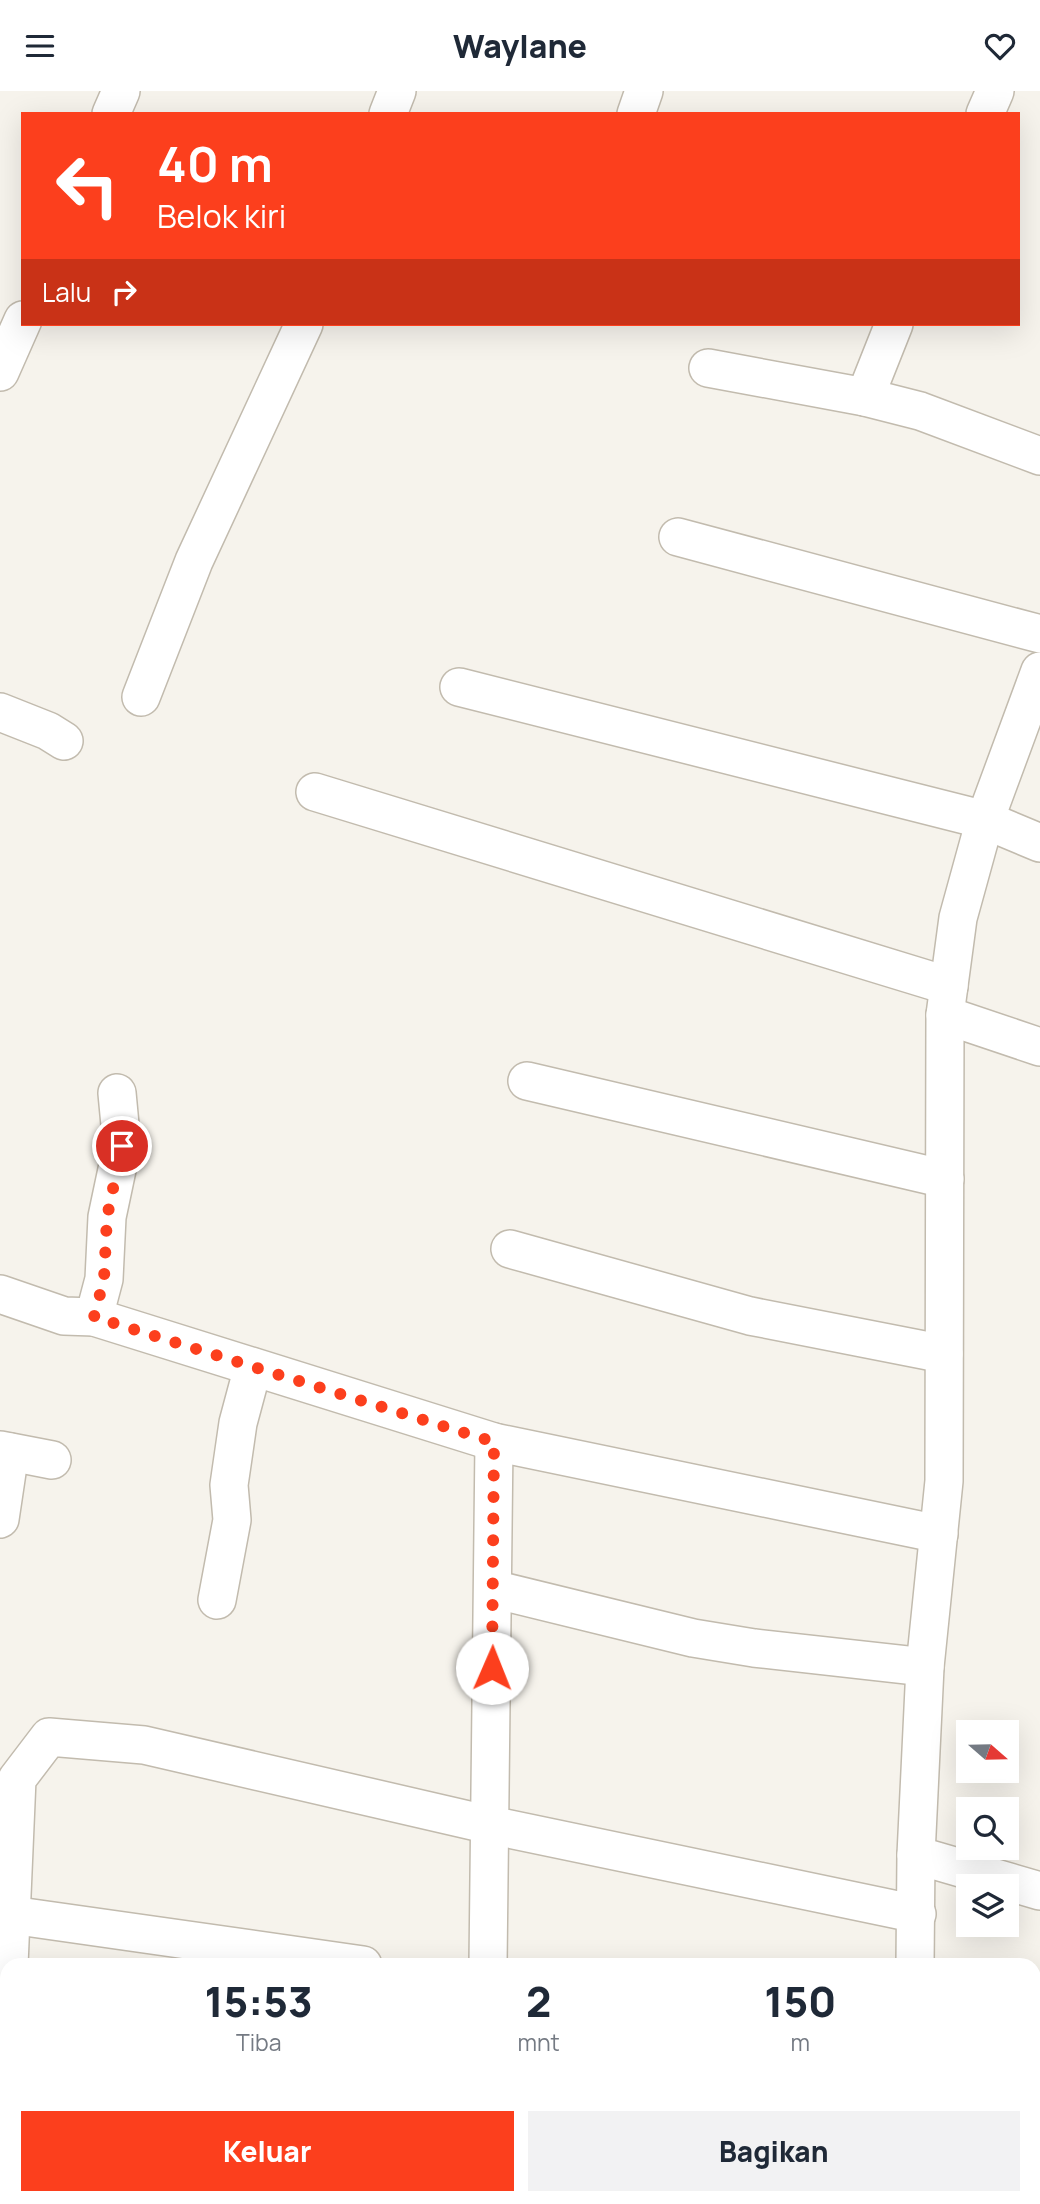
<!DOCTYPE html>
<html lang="id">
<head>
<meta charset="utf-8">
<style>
  :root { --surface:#fff; --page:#f2f2f3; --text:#1f2937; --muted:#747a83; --accent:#fc3f1d }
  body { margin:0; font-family:Manrope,sans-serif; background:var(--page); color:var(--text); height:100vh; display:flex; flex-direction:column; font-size:26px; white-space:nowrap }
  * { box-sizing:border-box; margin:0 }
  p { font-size:23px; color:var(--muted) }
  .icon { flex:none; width:38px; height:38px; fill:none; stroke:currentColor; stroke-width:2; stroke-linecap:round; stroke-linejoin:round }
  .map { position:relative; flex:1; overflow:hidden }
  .side { position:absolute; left:0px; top:1867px; width:1041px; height:247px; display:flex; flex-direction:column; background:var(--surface); border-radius:21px 21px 0 0; box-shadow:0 7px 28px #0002 }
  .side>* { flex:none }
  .guide { position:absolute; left:21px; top:21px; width:999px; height:214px; border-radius:0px; box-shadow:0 7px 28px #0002; background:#fc3f1d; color:#fff; overflow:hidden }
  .needle { width:46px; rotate:110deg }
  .controls { position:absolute; left:956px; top:1629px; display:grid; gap:14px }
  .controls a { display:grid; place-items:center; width:63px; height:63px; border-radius:0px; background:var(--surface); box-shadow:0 7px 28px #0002; font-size:35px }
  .pin { position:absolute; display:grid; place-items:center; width:60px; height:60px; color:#fff; margin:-30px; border:4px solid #fff; border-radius:50%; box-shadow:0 2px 7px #0007 }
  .me { position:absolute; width:77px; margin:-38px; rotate:1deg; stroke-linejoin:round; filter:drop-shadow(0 0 5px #0008) }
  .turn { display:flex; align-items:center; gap:24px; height:147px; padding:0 21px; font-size:32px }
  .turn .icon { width:91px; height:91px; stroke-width:2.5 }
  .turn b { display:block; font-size:49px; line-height:60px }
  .then { display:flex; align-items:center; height:66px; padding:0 21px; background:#0003; gap:14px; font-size:26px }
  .eta { display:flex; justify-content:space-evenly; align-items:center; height:119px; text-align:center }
  .eta b { font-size:42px; font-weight:800; line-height:49px }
  .button { display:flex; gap:14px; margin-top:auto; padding:14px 21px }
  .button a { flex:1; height:80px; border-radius:0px; background:var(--accent); color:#fff; font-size:28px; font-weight:800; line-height:80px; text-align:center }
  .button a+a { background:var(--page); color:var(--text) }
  header { display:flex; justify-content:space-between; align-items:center; height:91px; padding:0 21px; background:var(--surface); font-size:32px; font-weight:800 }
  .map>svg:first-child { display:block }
</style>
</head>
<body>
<header><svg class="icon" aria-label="menu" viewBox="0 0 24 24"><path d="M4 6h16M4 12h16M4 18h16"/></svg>Waylane<svg class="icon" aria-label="heart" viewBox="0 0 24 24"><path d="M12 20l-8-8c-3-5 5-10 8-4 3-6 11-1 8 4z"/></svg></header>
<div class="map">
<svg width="1040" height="2113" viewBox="0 0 1040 2113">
  <rect width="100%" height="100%" fill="#f6f3ec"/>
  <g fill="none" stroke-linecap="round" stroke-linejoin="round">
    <defs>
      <g id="minor">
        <polyline points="111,23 121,0"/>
        <polyline points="388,23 397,0"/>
        <polyline points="636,23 644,0"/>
        <polyline points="985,23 995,0"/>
        <polyline points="894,233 865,306 920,320 1040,365"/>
        <polyline points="708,277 865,306"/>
        <polyline points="0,281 23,229"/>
        <polyline points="678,446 1040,543"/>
        <polyline points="459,596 985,729 1040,752"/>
        <polyline points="141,606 194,470 304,233"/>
        <polyline points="0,621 48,640 64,650"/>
        <polyline points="315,701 949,895"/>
        <polyline points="945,924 1040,956"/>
        <polyline points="527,990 945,1088"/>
        <polyline points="510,1158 750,1225 944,1263"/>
        <polyline points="0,1203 64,1225 94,1226 494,1351 939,1443"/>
        <polyline points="94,1226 104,1188 107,1126 122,1055 117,1002"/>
        <polyline points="0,1359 52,1369"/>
        <polyline points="0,1428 10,1361"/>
        <polyline points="493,1498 693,1547 754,1557 925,1576"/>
        <polyline points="217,1509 232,1429 229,1394 238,1332 253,1276"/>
        <polyline points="916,1764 1040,1800"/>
        <polyline points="11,1824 363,1874"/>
        <polyline points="9,1874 17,1688 49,1646 144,1654 490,1734 917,1823"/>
        <polyline points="488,1874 494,1351"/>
        <polyline points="915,1874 916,1764 925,1576 944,1390 945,924 958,827 985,729 1040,580"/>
        <polyline points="0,2048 7,1905"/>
        <polyline points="473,2113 474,2107"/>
        <polyline points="908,2113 908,2107"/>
      </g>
    </defs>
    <!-- minor casing -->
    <use href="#minor" stroke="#c2bbae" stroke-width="40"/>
    <!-- minor -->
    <use href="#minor" stroke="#fff" stroke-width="37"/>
  </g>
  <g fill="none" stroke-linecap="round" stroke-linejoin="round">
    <!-- route -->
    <polyline stroke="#fc3f1d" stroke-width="12" stroke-dasharray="0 21.6" points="122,1055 107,1126 104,1188 94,1226 494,1351 492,1577"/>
  </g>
</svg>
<div class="controls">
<a><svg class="needle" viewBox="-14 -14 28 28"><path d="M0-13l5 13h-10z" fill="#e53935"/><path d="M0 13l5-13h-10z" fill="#747a83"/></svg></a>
<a><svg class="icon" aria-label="search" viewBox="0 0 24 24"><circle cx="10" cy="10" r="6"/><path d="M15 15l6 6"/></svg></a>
<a><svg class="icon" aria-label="layers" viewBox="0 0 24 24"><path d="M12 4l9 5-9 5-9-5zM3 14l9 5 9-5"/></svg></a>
</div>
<div class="pin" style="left:122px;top:1055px;background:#d93025"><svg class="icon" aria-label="arrive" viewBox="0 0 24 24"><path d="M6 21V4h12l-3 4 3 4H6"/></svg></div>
<svg class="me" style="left:492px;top:1577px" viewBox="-20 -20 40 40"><circle r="19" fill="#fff"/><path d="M0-13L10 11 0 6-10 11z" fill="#fc3f1d"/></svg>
<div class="guide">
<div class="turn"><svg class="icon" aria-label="left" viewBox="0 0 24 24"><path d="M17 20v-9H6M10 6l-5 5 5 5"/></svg><div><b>40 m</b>Belok kiri</div></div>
<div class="then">Lalu<svg class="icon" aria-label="right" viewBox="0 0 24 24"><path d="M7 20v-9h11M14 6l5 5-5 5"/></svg></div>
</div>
<section class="side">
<div class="eta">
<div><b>15:53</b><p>Tiba</p></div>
<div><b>2</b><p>mnt</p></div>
<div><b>150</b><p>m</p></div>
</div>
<div class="button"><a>Keluar</a><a>Bagikan</a></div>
</section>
</div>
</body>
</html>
